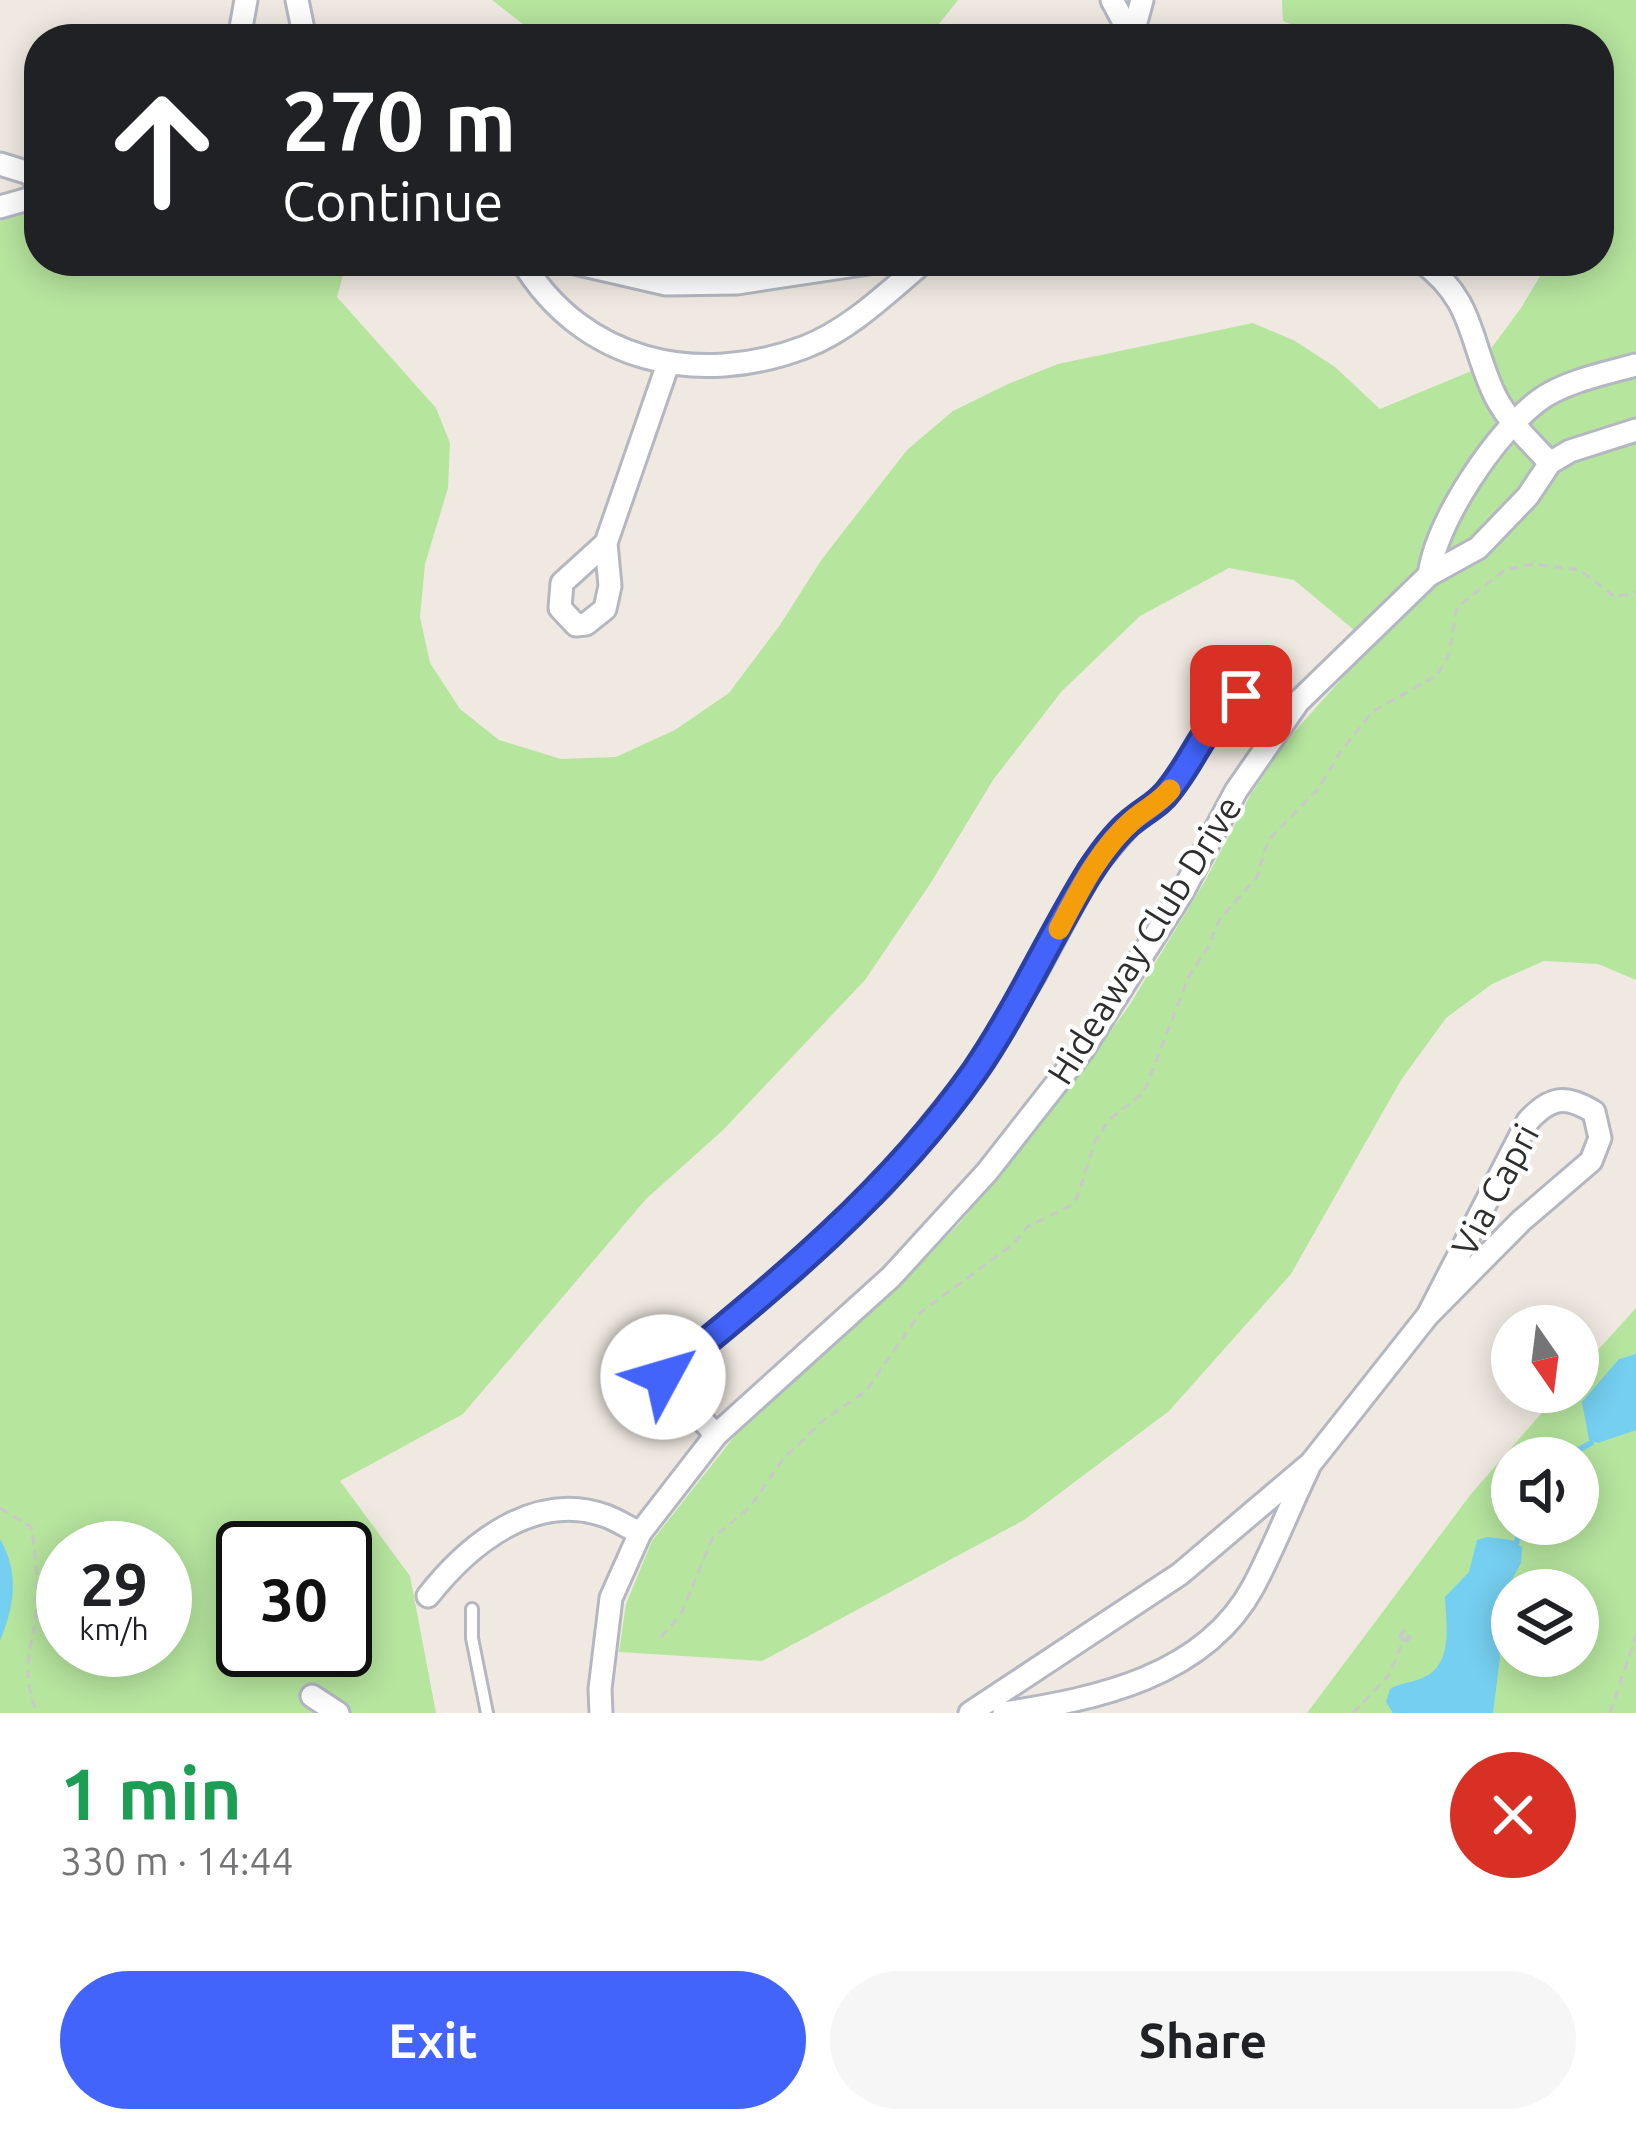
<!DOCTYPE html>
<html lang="en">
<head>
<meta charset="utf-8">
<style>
  :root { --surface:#fff; --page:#f6f6f6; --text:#202124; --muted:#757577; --accent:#4264fb }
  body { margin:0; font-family:Ubuntu,sans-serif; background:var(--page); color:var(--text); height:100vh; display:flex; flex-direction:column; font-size:45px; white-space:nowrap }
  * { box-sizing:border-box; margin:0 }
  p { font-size:39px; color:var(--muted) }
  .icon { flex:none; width:66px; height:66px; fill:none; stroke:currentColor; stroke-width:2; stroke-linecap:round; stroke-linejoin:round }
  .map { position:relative; height:1713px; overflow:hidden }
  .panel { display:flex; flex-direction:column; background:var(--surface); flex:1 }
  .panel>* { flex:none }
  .banner { position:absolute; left:24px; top:24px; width:1590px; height:252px; border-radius:48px; box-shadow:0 6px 30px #0003; background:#202124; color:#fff; overflow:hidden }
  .needle { width:78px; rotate:166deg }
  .buttons { position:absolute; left:1491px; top:1305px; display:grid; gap:24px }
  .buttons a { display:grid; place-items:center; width:108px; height:108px; border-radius:50%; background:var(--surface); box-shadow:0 6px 30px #0003; font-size:60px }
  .speed { position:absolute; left:36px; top:1521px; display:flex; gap:24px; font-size:60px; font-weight:700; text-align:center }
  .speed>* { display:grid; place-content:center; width:156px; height:156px; border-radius:50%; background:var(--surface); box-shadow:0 6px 30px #0003; line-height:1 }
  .speed small { font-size:30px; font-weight:400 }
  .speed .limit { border:6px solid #111; border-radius:18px; background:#fff; color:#111 }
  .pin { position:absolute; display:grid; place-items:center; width:102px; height:102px; color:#fff; margin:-51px; border-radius:24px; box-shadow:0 6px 18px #0006 }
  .me { position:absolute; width:132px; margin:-66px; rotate:51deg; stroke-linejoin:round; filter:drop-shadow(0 0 9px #0008) }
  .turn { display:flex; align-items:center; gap:42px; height:252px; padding:0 60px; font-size:54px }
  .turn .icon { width:156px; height:156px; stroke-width:2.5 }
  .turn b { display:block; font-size:84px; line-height:102px }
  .round { display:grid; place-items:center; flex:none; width:126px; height:126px; border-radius:63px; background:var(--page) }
  .headline { display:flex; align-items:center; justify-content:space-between; height:204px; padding:0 60px }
  h1 { font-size:72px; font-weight:700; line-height:90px; color:#1e9e55 }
  .action { display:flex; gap:24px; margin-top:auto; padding:24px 60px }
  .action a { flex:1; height:138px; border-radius:72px; background:var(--accent); color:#fff; font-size:48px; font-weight:700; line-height:138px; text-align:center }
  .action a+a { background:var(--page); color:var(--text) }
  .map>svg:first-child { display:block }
</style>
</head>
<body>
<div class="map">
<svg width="1636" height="1713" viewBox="0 0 1636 1713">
  <rect width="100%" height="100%" fill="#efe9e1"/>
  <!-- green -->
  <g fill="#b6e59e" fill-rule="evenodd">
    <polygon points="492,0 958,0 927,39 542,39"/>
    <path d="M1282,0H1636V980L1598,964L1544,961L1492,984L1446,1018L1401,1080L1291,1274L1169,1411L1024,1520L762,1661L619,1652L626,1604L652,1541L737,1433L864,1319L958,1225L1041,1125L1129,1006L1205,881L1251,794L1287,740L1372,645L1294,580L1229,568L1140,616L1061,692L993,780L930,884L865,980L722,1131L646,1199L463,1414L340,1481L410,1576L436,1713H0V221L39,209V261H347L337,297L436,408L450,443L448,488L425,564L420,617L430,663L460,709L499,740L561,759L616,757L675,730L729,693L780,625L822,559L907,450L953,411L1008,384L1058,364L1253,323L1295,341L1335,367L1380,409L1476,369L1521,308L1549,261H1599V39H1327L1283,21ZM63,1548H165V1650H63ZM243,1548H345V1650H243Z"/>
    <path d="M1636,1308V1713H1307L1471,1494L1560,1392H1578V1372ZM1512,1458H1578V1524H1512ZM1512,1590H1578V1656H1512Z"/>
  </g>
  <!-- water -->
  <g fill="#75cff0">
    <polygon points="1636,1354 1636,1430 1598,1443 1589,1440 1582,1402 1619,1359"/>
    <path d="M1488,1537L1511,1540L1522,1547L1521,1563L1500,1601L1493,1625L1500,1657L1493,1713H1393L1386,1702L1390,1689C1400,1683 1409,1683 1420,1679C1455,1666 1446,1626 1445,1597L1469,1572L1477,1540Z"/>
    <path d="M0,1539C20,1574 14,1606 0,1641Z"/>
  </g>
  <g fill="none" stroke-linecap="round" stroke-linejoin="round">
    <!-- stream -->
    <g stroke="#75cff0" stroke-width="6">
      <polyline points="1564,1458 1591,1443"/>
      <polyline points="1516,1543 1524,1524"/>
    </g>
    <defs>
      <g id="lane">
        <polyline points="1135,818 1158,804 1198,748 1206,728 1241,696 1266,664"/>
        <polyline points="472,1609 472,1638 487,1713"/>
      </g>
      <g id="street">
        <polyline points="297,0 305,39"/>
        <polyline points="1112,0 1133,39"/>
        <polyline points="1132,37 1142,0"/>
        <polyline points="239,39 246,0"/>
        <polyline points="0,164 29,173 39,185"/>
        <polyline points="0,207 39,196"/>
        <path d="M522,261C582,362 698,388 805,347C850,330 889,291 925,261"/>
        <polyline points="566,261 666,284 737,283 882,261"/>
        <path d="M1421,261C1473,299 1469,337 1492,389C1504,418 1529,440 1550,463"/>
        <polyline points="606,543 562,583 560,608 576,625 586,624 605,609 610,586 606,543 668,364"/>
        <path d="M1429,575C1437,520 1494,435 1538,401C1563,382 1606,373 1636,365"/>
        <polyline points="716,1435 663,1377 794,1270 883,1185 974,1072 1034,976 1091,870 1135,818"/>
        <path d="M428,1596C469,1544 535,1490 606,1516C617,1520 629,1528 640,1533"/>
        <polyline points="312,1696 338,1713"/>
        <polyline points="601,1713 600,1689 611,1598 640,1533 716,1435 891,1277 987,1172 1082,1051 1183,891 1236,791 1298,702 1429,575 1478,548 1528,496 1550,463 1570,451 1636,430"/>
        <path d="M970,1713L1180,1574L1311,1463L1428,1315L1521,1221L1591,1161L1600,1138L1594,1112C1566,1095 1551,1096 1528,1121L1428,1315"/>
        <path d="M1004,1713C1096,1699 1204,1677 1253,1587C1273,1550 1289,1508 1308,1469"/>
      </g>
    </defs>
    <!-- lane casing -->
    <use href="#lane" stroke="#b4b7c1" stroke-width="16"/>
    <!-- street casing -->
    <use href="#street" stroke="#b4b7c1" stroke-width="27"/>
    <!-- path -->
    <g stroke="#c9c9c9" stroke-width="3" stroke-dasharray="9 6" stroke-linecap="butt">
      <path d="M0,1508L31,1527C35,1548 37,1572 37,1593C38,1644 16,1658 37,1713"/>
      <polyline points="661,1637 681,1614 712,1539 750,1507 783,1459 824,1420 866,1391 920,1313 1012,1245 1027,1227 1070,1206 1077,1198 1095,1141 1110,1119 1144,1092 1189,976 1209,946 1219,920 1257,877 1268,840 1319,788 1339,754 1372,712 1437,675 1449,654 1457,607 1505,570 1532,564 1580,570 1615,597 1636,592"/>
      <polyline points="1353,1713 1389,1675 1400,1648 1410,1638 1405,1630 1397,1638 1406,1640 1406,1634 1402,1634 1401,1637 1403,1635"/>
      <polyline points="1610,1713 1636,1636"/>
    </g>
    <!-- lane -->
    <use href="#lane" stroke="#fff" stroke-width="10"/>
    <!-- street -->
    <use href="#street" stroke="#fff" stroke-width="21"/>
  </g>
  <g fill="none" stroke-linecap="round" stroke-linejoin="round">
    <defs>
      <path id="route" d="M663,1377C777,1284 890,1192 975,1071C1018,1008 1049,938 1089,873C1100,856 1119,830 1136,818C1149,808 1160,803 1170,789C1199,752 1202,726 1241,696"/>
    </defs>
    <!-- route casing -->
    <use href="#route" stroke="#2b41a3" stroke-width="30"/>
    <!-- route -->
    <use href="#route" stroke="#4264fb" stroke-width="21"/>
    <!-- slow -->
    <path stroke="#f59e0b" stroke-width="21" d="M1059,929C1079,891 1100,848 1134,819C1147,808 1159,803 1170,790"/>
  </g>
  <g text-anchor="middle" stroke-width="9" stroke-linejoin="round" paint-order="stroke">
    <!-- street labels -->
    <g font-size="36" fill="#2e2e2e" stroke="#fff">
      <text transform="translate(1144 940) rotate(-58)" y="13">Hideaway Club Drive</text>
      <text transform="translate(1495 1190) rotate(-62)" y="13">Via Capri</text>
    </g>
  </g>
</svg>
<div class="buttons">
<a><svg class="needle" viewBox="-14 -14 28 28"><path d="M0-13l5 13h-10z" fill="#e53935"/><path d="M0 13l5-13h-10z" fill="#757577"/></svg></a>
<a><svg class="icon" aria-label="sound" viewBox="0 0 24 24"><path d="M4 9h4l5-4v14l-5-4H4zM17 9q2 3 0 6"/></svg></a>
<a><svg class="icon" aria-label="layers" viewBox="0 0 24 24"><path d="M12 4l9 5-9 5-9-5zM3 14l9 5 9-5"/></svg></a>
</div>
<div class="speed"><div>29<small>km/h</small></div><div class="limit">30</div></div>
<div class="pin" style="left:1241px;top:696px;background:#d93025"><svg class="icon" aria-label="arrive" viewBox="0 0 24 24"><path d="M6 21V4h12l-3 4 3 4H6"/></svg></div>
<svg class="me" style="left:663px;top:1377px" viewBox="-20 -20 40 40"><circle r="19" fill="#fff"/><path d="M0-13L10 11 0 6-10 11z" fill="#4264fb"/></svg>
<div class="banner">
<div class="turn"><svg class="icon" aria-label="ahead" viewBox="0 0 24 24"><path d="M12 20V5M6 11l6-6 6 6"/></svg><div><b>270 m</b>Continue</div></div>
</div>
</div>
<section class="panel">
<div class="headline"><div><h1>1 min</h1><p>330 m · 14:44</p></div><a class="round" style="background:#d93025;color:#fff"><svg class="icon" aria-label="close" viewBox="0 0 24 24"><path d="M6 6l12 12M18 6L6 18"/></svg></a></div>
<div class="action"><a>Exit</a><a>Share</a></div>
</section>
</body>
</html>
